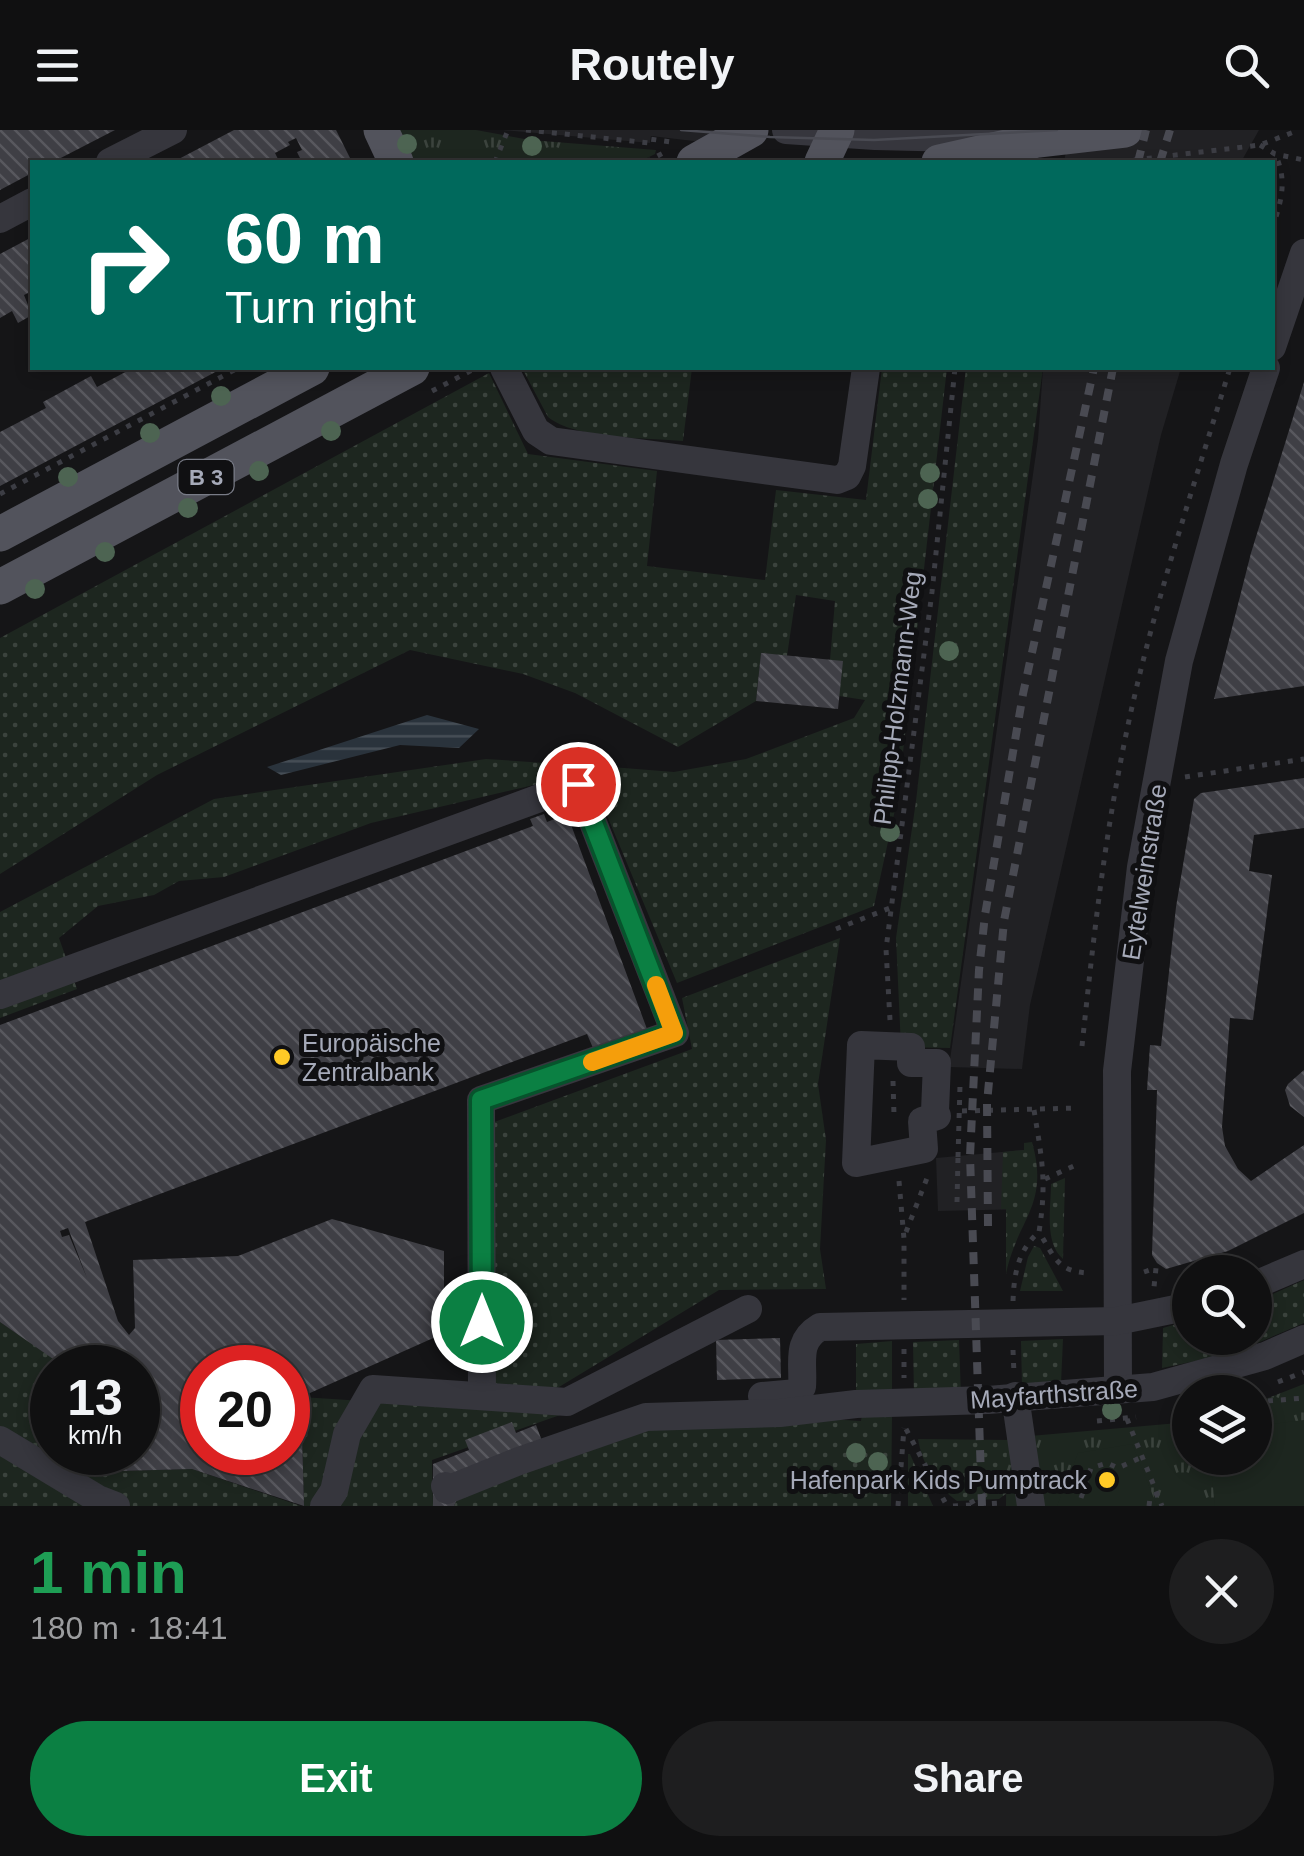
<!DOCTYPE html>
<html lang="en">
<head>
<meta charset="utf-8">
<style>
  :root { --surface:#101011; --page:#1e1e1f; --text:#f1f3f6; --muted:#9c9d9f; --line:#303031; --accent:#0b8043 }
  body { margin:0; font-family:Arial,sans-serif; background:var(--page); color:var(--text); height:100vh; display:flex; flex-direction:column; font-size:38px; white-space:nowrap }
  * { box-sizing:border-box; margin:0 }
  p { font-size:32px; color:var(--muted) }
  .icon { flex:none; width:55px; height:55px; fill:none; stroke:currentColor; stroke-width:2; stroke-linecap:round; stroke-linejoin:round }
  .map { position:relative; height:1376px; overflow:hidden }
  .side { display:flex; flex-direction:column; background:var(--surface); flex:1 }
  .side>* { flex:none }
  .banner { position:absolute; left:30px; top:30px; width:1245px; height:210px; border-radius:0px; box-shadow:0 5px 15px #0003,0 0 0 2px var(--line); background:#00695c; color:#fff; overflow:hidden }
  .fabs { position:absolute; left:1172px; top:1125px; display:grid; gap:20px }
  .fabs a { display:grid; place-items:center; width:100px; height:100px; border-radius:50%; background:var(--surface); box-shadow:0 5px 15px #0003,0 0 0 2px var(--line); font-size:50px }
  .speed { position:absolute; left:30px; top:1215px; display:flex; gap:20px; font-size:50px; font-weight:700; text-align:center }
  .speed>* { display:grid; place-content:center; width:130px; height:130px; border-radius:50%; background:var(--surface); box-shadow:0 5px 15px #0003,0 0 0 2px var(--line); line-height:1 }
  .speed small { font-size:25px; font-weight:400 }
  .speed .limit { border:15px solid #d22; background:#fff; color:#111 }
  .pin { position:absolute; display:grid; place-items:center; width:85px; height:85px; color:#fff; margin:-42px; border:5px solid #fff; border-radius:50%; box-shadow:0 2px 10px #0007 }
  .me { position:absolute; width:110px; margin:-55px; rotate:0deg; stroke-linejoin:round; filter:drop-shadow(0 0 8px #0008) }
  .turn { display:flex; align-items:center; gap:35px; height:210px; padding:0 30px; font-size:45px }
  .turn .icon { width:130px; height:130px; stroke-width:2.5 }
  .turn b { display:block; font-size:70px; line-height:85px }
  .round { display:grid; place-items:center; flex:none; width:105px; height:105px; border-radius:52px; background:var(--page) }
  .summary { display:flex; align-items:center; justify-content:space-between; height:170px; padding:0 30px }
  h1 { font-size:60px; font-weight:800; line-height:75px; color:#1e9e55 }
  .button { display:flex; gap:20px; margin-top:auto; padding:20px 30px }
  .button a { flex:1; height:115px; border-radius:60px; background:var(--accent); color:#fff; font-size:40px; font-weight:800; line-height:115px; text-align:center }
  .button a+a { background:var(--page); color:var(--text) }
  header { display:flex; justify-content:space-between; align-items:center; height:130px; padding:0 30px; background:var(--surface); font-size:45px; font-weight:800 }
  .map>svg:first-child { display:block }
</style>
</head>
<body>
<header><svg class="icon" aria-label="menu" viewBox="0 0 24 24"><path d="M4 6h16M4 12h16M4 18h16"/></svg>Routely<svg class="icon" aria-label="search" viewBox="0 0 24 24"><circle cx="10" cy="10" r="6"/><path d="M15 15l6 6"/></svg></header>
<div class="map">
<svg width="1304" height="1376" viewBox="0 0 1304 1376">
  <defs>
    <pattern id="grass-dots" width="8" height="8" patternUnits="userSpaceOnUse" patternTransform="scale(2.5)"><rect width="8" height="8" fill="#1d261f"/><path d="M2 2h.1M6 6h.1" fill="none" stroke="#3b433d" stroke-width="1.8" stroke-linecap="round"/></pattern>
    <pattern id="park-tufts" width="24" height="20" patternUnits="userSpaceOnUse" patternTransform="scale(2.5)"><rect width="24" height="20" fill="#1d261f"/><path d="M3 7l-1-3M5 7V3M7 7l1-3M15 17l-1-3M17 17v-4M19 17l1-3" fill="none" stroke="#3b433d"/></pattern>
    <pattern id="water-rules" width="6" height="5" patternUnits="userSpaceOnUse" patternTransform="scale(2.5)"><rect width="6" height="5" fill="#2a333c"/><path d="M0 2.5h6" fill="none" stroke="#464e56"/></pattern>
    <pattern id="building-back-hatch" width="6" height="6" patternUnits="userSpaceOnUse" patternTransform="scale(2.5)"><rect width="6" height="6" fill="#3f3f45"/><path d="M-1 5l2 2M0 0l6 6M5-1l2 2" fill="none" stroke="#58585e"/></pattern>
  </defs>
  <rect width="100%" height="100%" fill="#151517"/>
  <!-- built -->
  <g fill="#212124">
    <polygon points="502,0 718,0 702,12 651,6 650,13"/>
    <polygon points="1070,0 1259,0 1241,32 1064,32"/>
    <polygon points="1043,238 1181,238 1161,305 1030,875 1022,939 949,937 1038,309"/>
    <polygon points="1023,1020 1025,1079 938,1081 936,1028"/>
  </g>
  <!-- grass -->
  <g fill="url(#grass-dots)">
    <path d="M522,238H692L683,311C649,308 574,309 548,287Z"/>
    <polygon points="882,238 947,238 898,666 874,776 677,853 586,635 674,642 746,629 854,588 865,570 839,566 830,530 835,471 796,465 787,526 761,523 756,571 678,617 575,563 523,544 410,520 157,645 0,744 0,508 489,243 528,324 657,341 647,436 765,450 776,360 866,370"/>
    <polygon points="966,238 1043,238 950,918 901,917 896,808 916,671"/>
    <polygon points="486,629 560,634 538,654 371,693 224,747 179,751 154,765 98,776 59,808 77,859 0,888 0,782 214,669"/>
    <polygon points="840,808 818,954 826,1010 820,1119 826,1159 719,1160 554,1260 489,1259 489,994 692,919 682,868"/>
    <path d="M1032,1012C1050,1076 1017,1089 1006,1144V1079H1001L1003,1022L1024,1020V1013Z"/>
    <path d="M1065,1048L1063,1129C1044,1112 1051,1078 1051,1054Z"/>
    <polygon points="1034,1116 1040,1118 1063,1161 1020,1161 1028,1127"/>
    <polygon points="1304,1150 1304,1193 1234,1223 1162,1238 1163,1198 1190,1190 1190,1208 1255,1208 1255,1172"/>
    <polygon points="0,1192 66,1237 52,1238 52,1322 82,1323 83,1342 192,1339 301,1376 0,1376"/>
    <polygon points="1063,1209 1061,1253 1022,1255 1021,1211"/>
    <polygon points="959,1210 961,1266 914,1266 913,1212"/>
    <polygon points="892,1211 892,1267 856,1267 856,1214"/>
    <polygon points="301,1267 563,1284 432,1330 433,1376 304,1376"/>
    <polygon points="862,1285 892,1285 891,1376 454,1376 459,1365 648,1296 827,1289 861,1291"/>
    <path d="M918,1309L1010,1310L1007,1363L999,1369L957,1371C936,1356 922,1334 918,1309Z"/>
    <polygon points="908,1324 910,1324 933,1376 908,1376"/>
  </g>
  <!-- park -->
  <g fill="url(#park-tufts)">
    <polygon points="397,0 476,0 530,10 656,20 655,24 639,32 414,32"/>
    <polygon points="1304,1254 1304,1376 1006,1376 1007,1308 1190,1292 1190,1328 1255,1328 1255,1273"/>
  </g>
  <!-- garden -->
  <g fill="#1d261f">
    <polygon points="1304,1290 1304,1376 1215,1376 1210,1328 1255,1328 1255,1296"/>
    <polygon points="1132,1314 1157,1376 1057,1376 1078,1323"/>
  </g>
  <!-- water -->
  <polygon fill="url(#water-rules)" points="427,585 479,599 459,618 400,615 281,645 267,637"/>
  <!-- building -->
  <g fill="url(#building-back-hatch)" fill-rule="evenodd">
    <polygon points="0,0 115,0 53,32 32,32 32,43 0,60"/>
    <polygon points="234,0 336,0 352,32 302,32 297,22 302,20 296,8 288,12 290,15 275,23 278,29 272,32 173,32"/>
    <polygon points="32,107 32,161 24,165 32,185 18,193 12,181 0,188 0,124"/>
    <polygon points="133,238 223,238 0,356 0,302 46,278 43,272 91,246 97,257"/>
    <polygon points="1304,252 1304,556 1214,569 1251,423"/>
    <polygon points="761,523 843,531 838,579 756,571"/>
    <polygon points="1304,648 1304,698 1254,705 1249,741 1272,745 1253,890 1230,888 1222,997 1225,1016 1238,1039 1251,1051 1304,1015 1304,1083 1228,1121 1166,1139 1157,1133 1152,1125 1157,960 1147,960 1150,915 1161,916 1176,777 1194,669 1201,663"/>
    <path d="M544,684L547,692L567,684L647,899L593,918L587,904L85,1092L118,1191L129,1205L135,1198L133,1130L238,1126L332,1089L444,1121V1191L449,1201L301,1267L304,1376L192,1339L83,1342L82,1322H138V1238H66L0,1192V895L533,696L530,689ZM68,1098L87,1148L69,1105L62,1107L60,1101ZM202,1238H288V1322H202Z"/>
    <polygon points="1304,940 1304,987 1290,976 1285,960 1288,954"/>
    <polygon points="780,1208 781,1248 717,1250 716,1210"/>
    <polygon points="512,1292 516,1303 536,1295 542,1311 466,1349 454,1376 433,1376 433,1334 469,1320 465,1310"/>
  </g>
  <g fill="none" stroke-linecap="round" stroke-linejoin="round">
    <!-- path -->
    <g stroke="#3c3d44" stroke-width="5" stroke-dasharray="5 8" stroke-linecap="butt">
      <polyline points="526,0 650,13 650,9 671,12"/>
      <polyline points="1260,15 1275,24 1304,30"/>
      <polyline points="1134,30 1260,15 1299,0"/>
      <polyline points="495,32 508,0"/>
      <polyline points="646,32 667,21"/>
      <path d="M1272,99C1281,72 1288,51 1275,24"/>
      <polyline points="432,261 476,238"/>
      <polyline points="0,364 238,238"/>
      <polyline points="1185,647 1304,629"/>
      <polyline points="836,799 890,778"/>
      <polyline points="890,890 886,819 932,462 955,238"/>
      <path d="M1082,916C1092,822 1102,728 1120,635C1145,501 1190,368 1230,238"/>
      <polyline points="893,951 894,985"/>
      <path d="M1034,980C1042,1030 1047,1051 1039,1102C1055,1128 1058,1143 1092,1143"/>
      <polyline points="962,981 1077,978"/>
      <polyline points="1045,1049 1076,1035"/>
      <polyline points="899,1051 904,1109 904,1170"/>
      <polyline points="957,1072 958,1027"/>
      <polyline points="906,1102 929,1043"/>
      <polyline points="1144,1142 1156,1138 1154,1157"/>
      <path d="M1013,1171C1014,1144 1018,1120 1039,1102"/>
      <polyline points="904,1219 904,1248"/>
      <polyline points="1013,1220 1014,1244"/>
      <polyline points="1278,1252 1304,1242"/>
      <polyline points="1255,1272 1304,1268"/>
      <polyline points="1177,1281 1190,1278"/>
      <polyline points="1127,1289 1162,1376"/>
      <polyline points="1097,1291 1136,1287"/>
      <polyline points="906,1299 947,1376"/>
      <polyline points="1081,1368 1091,1338 1107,1333 1118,1338 1142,1327"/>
      <polyline points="970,1373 1002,1356"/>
      <polyline points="898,1376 904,1298"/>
      <polyline points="953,1376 1001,1373 1001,1376"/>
      <polyline points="1149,1376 1150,1368 1158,1364"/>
    </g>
    <!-- minor -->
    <g stroke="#36363d" stroke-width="28">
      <polyline points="786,0 875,6 1001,9"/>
      <polyline points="110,32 173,0"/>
      <polyline points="0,89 32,72"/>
      <polyline points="1272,217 1304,123"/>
      <polyline points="504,238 536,301 551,311 837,350 847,346 852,336 866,238"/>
      <polyline points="0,865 578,654 675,903 481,970 482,1266"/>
      <polygon points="861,915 911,917 911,933 937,933 935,981 937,986 922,991 924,1019 856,1033"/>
      <polyline points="1255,1155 1304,1134"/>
      <polyline points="1118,1260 1117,941 1141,737 1179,531 1234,334 1266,238"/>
      <path d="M762,1266L797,1263L802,1257C804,1232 795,1212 820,1197L1117,1191L1190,1176"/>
      <polyline points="1015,1266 1031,1376"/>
      <polyline points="0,1310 98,1369 116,1376"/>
      <polyline points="445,1356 447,1360 519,1331 646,1287 780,1283 856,1274 988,1270 1153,1257 1265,1226 1304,1209"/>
      <polyline points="324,1376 334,1361 347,1304 373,1259 567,1272 748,1179"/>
    </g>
    <!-- major -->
    <g stroke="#52535c" stroke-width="35">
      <polyline points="381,0 396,32"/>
      <polyline points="694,32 751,0"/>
      <polyline points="822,32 837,0"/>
      <polyline points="939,32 1038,10 1125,0"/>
      <polyline points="0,404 312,238"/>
      <polyline points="0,457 412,238"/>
    </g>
    <!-- tram -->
    <polyline stroke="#494a52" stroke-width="2.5" points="681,0 770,7 874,10 1057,0"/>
    <!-- rail -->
    <g stroke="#494a52" stroke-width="8" stroke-dasharray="12 10" stroke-linecap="butt">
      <polyline points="1138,32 1146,0"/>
      <polyline points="1160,32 1170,0"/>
      <polyline points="988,1096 987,973 1004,791 1113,238"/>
      <polyline points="982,1376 970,1026 979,840 985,785 1023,564 1094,238"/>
    </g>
    <!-- path-bridge -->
    <polyline stroke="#3c3d44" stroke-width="5" stroke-dasharray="5 8" stroke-linecap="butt" points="958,1027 960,955"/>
  </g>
  <!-- trees -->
  <g fill="#4d6452">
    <circle cx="407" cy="14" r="10"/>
    <circle cx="532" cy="16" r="10"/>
    <circle cx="221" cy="266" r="10"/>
    <circle cx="331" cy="301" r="10"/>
    <circle cx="150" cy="303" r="10"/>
    <circle cx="259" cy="341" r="10"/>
    <circle cx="930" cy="343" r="10"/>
    <circle cx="68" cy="347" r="10"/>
    <circle cx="928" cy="369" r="10"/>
    <circle cx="188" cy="378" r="10"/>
    <circle cx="105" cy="422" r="10"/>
    <circle cx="35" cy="459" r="10"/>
    <circle cx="949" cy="521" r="10"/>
    <circle cx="890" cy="702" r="10"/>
    <circle cx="1112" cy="1280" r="10"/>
    <circle cx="856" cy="1323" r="10"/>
    <circle cx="878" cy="1332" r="10"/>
  </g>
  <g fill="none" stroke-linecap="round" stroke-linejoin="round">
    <defs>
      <polyline id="route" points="482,1192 481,970 674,903 578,654"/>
    </defs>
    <!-- route casing -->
    <use href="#route" stroke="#07532c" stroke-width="25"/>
    <!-- route -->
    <use href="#route" stroke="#0b8043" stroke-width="18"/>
    <!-- slow -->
    <polyline stroke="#f59e0b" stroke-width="18" points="592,932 674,903 656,855"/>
  </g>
  <!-- markers -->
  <g fill="#ffca26" stroke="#101012" stroke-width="4">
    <circle cx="282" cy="927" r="10"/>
    <circle cx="1107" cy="1350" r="10"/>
  </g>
  <g text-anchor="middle" stroke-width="10" stroke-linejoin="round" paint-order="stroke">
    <!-- shield labels -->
    <rect fill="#101012" stroke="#797c87" stroke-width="2.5" x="178.5" y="330" width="55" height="34" rx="8"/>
    <g font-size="22" font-weight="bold" fill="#a6aab9">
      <text x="206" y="355">B 3</text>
    </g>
    <!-- street labels -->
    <g font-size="25" fill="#a6aab9" stroke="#101012">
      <text transform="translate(897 568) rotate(-83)" y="9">Philipp-Holzmann-Weg</text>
      <text transform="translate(1144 742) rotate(-81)" y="9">Eytelweinstraße</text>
      <text transform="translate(1054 1264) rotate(-4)" y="9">Mayfarthstraße</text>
    </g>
    <!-- poi labels -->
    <g font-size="25" fill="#a6aab9" stroke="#101012" text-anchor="start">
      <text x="302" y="922">Europäische<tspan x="302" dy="29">Zentralbank</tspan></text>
      <text x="1087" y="1359" text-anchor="end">Hafenpark Kids Pumptrack</text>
    </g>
  </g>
</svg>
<div class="fabs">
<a><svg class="icon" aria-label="search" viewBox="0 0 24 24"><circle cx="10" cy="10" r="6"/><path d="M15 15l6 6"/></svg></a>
<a><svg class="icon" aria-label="layers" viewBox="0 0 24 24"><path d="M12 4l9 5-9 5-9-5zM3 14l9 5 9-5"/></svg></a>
</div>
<div class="speed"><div>13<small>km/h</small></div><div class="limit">20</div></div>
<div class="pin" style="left:578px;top:654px;background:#d93025"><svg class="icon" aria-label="arrive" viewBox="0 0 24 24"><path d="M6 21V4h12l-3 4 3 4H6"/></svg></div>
<svg class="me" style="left:482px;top:1192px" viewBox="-20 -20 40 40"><circle r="17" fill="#0b8043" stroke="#fff" stroke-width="3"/><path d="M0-11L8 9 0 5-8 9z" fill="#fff"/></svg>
<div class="banner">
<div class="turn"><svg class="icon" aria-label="right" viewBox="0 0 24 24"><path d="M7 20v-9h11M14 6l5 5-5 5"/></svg><div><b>60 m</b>Turn right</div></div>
</div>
</div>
<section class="side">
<div class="summary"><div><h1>1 min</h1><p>180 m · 18:41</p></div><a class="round"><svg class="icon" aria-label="close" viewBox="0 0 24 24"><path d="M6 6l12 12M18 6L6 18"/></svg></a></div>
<div class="button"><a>Exit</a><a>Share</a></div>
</section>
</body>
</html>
